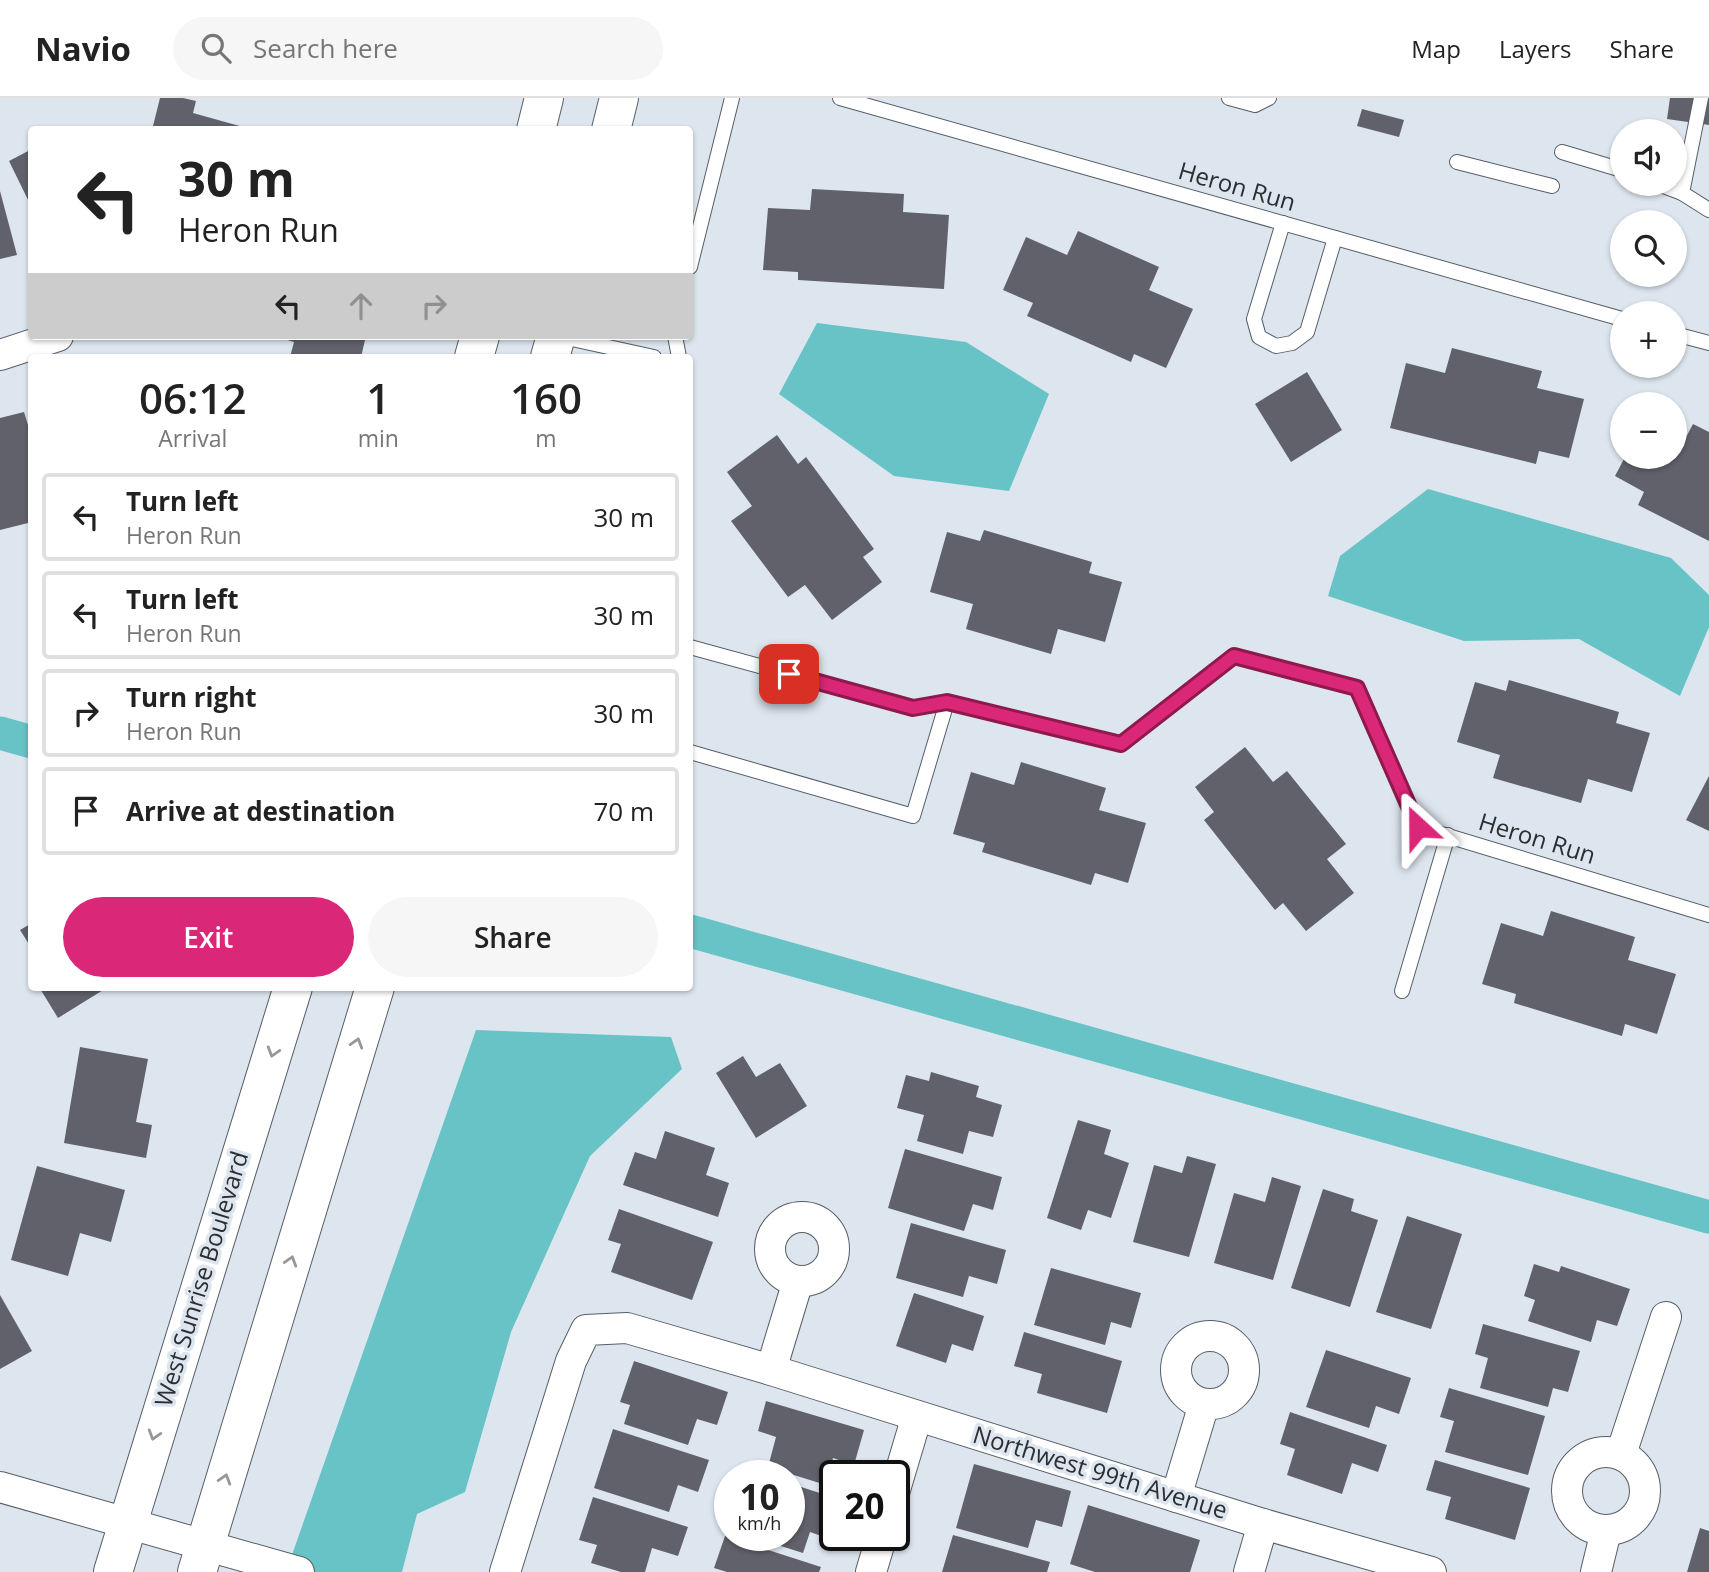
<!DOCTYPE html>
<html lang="en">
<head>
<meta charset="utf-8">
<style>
  :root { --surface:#fff; --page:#f6f6f6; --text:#222; --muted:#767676; --line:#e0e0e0; --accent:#db2777 }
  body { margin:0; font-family:"Open Sans",sans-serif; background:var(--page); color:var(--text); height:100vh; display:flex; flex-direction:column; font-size:26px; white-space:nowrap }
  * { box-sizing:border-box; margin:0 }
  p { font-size:23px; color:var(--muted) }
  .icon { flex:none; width:38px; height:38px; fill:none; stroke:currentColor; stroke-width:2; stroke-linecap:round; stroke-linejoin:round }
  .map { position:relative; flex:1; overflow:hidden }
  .panel { position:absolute; left:28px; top:256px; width:665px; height:637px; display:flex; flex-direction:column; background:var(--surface); border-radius:7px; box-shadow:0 2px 5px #0004 }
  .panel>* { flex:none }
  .banner { position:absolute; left:28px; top:28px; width:665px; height:214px; border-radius:7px; box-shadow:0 2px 5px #0004; background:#fff; color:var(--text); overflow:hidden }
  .buttons { position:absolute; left:1610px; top:21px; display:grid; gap:14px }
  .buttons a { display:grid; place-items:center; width:77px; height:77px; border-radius:50%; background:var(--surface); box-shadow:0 2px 5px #0004; font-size:35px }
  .speed { position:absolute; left:714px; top:1362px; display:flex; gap:14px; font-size:35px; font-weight:700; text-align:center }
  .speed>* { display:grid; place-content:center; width:91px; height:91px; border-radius:50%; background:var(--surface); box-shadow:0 2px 5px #0004; line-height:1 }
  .speed small { font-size:18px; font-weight:400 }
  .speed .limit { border:4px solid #111; border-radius:10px; background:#fff; color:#111 }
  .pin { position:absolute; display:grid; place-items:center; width:60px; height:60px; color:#fff; margin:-30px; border-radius:14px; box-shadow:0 4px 10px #0006 }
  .me { position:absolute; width:77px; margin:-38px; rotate:336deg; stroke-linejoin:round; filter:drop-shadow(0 0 5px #0008) }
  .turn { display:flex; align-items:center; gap:24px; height:147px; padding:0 35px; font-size:32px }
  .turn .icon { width:91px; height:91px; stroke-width:2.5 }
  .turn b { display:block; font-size:49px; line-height:60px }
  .lanes { display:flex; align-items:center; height:66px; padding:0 35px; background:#0003; justify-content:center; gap:35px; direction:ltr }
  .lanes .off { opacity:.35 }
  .eta { display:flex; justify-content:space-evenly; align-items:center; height:119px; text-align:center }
  .eta b { font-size:42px; font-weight:600; line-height:49px }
  .action { display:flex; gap:14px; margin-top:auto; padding:14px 35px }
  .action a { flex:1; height:80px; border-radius:42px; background:var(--accent); color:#fff; font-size:28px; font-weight:600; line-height:80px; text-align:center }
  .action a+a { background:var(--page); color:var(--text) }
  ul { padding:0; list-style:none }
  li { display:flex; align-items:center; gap:21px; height:88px; margin:0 14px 10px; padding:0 21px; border:4px solid var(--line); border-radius:7px }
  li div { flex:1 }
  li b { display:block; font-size:26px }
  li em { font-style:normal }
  header { display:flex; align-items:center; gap:42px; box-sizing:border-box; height:98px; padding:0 35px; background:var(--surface); border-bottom:2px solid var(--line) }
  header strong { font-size:33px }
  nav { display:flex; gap:38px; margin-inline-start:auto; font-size:24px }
  .search { width:490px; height:63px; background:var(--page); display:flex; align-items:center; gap:18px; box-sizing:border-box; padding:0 24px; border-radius:38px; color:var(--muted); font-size:26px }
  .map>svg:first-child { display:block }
</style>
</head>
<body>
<header>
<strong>Navio</strong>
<div class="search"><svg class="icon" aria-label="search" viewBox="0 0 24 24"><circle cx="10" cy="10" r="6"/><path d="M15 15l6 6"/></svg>Search here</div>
<nav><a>Map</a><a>Layers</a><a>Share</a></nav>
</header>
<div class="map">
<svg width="1709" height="1474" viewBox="0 0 1709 1474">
  <rect width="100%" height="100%" fill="#dde6ef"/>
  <!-- water -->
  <g fill="#67c3c6">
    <polygon points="817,225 966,244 1049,296 1009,393 894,378 779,296"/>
    <polygon points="1428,391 1671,460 1709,497 1709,529 1680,598 1579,541 1464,543 1328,498 1340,458"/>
    <polygon points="476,932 671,939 682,971 590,1058 511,1234 465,1394 417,1416 402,1474 286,1474"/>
  </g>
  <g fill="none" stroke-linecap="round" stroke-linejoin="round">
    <!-- canal -->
    <g stroke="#67c3c6" stroke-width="33">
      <polyline points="0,635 32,644"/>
      <polyline points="690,833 1709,1119"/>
    </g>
  </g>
  <!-- building -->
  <g fill="#61616b">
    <polygon points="160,0 183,0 196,3 193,15 254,32 152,32"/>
    <polygon points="1670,0 1709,0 1709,27 1667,21"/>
    <polygon points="1362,11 1404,22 1399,39 1357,28"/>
    <polygon points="32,51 32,110 9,63"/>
    <polygon points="812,91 904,96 903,114 949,117 944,191 798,182 798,174 763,172 768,110 810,112"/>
    <polygon points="0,93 17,157 0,161"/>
    <polygon points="1078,133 1159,169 1149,192 1193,211 1166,270 1134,256 1131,264 1027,218 1033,205 1003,192 1026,139 1067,157"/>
    <polygon points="274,238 366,238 361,259 290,259 294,244"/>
    <polygon points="1452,250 1542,273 1537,290 1584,301 1569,360 1539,353 1536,366 1390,330 1406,265 1445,275"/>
    <polygon points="1307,274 1342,332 1291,364 1255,306"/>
    <polygon points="24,314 32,340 32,424 0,432 0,320"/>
    <polygon points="1693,326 1709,334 1709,443 1638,407 1644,394 1615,378 1625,359 1675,359 1675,338 1684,343"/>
    <polygon points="777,337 798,366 806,359 874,451 863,459 882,484 832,522 805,487 788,499 731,423 752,408 727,374"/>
    <polygon points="984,432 1092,464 1089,475 1122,484 1105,544 1058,531 1051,556 966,531 973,506 930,494 947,434 980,443"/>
    <polygon points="1509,582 1619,614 1616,625 1650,635 1632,694 1588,681 1581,705 1493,680 1500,657 1457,644 1475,584 1506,593"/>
    <polygon points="1245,649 1273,684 1287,673 1346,746 1327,761 1354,795 1306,833 1283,805 1275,812 1204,722 1214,714 1195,689"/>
    <polygon points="1021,664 1106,690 1099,712 1146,725 1128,785 1095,775 1091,787 982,754 985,745 953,736 971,674 1014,687"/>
    <polygon points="1709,678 1709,733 1686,722"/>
    <polygon points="1551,813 1635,839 1628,862 1676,876 1657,936 1625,926 1622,938 1514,905 1516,896 1482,886 1501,825 1543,838"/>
    <polygon points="32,825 32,851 20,832"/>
    <polygon points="39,889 108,889 58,920"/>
    <polygon points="80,949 148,961 136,1024 152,1027 146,1060 64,1045"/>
    <polygon points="743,958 756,979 780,965 807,1008 756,1040 716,975"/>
    <polygon points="931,974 979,988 976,999 1002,1007 993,1039 969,1033 963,1056 917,1043 924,1017 897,1010 906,977 929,983"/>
    <polygon points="1078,1022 1111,1032 1104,1056 1129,1065 1111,1120 1088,1112 1081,1132 1047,1120"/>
    <polygon points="665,1033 715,1050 706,1077 729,1085 718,1119 623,1087 635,1054 656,1061"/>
    <polygon points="905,1051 1002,1079 993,1112 973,1106 964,1133 888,1110"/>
    <polygon points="1187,1058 1216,1066 1189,1159 1133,1144 1154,1067 1182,1075"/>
    <polygon points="37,1068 125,1092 111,1144 80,1135 68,1178 11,1162"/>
    <polygon points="1272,1079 1301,1088 1273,1182 1214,1165 1234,1095 1265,1104"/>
    <polygon points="1323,1091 1354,1101 1351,1113 1378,1122 1350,1209 1291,1190"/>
    <polygon points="619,1111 713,1144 692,1202 611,1174 621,1146 608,1142"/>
    <polygon points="1407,1118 1462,1136 1431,1231 1376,1214"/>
    <polygon points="911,1125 1006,1152 997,1186 969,1178 963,1199 896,1180"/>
    <polygon points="1534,1166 1559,1174 1561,1168 1630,1191 1617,1228 1597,1222 1591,1244 1528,1223 1535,1202 1524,1198"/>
    <polygon points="1051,1170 1141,1195 1131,1230 1111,1224 1105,1247 1034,1227"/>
    <polygon points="914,1195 984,1218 973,1253 952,1246 946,1265 896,1248"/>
    <polygon points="0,1197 32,1253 0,1271"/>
    <polygon points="1483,1226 1580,1253 1568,1294 1553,1290 1548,1309 1480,1290 1488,1260 1475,1256"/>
    <polygon points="1024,1234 1122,1263 1107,1315 1037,1295 1042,1276 1014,1268"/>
    <polygon points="1326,1252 1411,1280 1399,1316 1376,1308 1369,1330 1306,1309"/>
    <polygon points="634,1263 728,1294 717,1327 697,1321 688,1347 624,1326 630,1307 620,1304"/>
    <polygon points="1449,1290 1545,1318 1528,1377 1445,1354 1454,1323 1440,1319"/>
    <polygon points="766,1303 864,1332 854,1367 833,1360 826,1387 768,1369 776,1339 758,1333"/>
    <polygon points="1290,1314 1387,1347 1378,1374 1352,1365 1342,1396 1287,1377 1295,1351 1280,1346"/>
    <polygon points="613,1331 709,1362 698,1394 678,1387 669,1414 594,1390"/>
    <polygon points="1435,1362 1530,1390 1515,1442 1445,1421 1451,1399 1426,1392"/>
    <polygon points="974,1366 1071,1393 1062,1429 1036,1422 1028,1450 956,1430"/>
    <polygon points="789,1385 835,1400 835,1425 830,1441 810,1434 803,1455 753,1439 754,1437 789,1437"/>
    <polygon points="593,1399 688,1429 678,1458 652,1450 645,1474 621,1474 591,1465 597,1447 579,1442"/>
    <polygon points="1088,1407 1200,1442 1190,1474 1095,1474 1070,1466"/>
    <polygon points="1700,1430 1709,1433 1709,1474 1687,1474"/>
    <polygon points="953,1437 1050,1464 1047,1474 942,1474"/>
    <polygon points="725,1438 821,1469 819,1474 727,1474 714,1470"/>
  </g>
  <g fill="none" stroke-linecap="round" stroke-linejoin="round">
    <defs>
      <g id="lane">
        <polyline points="840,0 1622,221"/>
        <polyline points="1229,0 1255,7 1269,0"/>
        <polyline points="1562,54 1622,72"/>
        <polyline points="1457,64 1552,88"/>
        <polyline points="1658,86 1682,95 1709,112"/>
        <polyline points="1682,95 1701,0"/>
        <polyline points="1283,125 1254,221 1259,239 1276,248 1292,245 1307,234 1335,140"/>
        <polyline points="690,169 732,0"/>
        <polyline points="1675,236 1709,245"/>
        <polyline points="558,238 654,259"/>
        <polyline points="675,238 679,259"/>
        <polyline points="690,549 913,610 947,604 1121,646 1234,558 1357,590 1418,729 1709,817"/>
        <polyline points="690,654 913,718 947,604"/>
        <polyline points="1402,893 1448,737"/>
      </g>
      <g id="street">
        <polyline points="0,257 58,238"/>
        <circle cx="802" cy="1151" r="32"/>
        <circle cx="1210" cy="1272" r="34"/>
        <polyline points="771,1272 798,1183"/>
        <circle cx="1606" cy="1393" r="39"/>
        <polyline points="1621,1356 1666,1219"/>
        <polyline points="0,1389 299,1474"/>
        <polyline points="894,1395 917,1318"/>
        <polyline points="1176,1399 1204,1306"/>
        <polyline points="505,1474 571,1263 586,1232 627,1230 771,1272 1263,1426 1431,1474"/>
        <polyline points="871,1474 882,1437"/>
        <polyline points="1249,1474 1263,1426"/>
        <polyline points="1596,1474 1606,1433"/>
      </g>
      <g id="highway">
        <polyline points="536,32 544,0"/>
        <polyline points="611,32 619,0"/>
        <polyline points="474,259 480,238"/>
        <polyline points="550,259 556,238"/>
        <polyline points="113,1474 293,889"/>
        <polyline points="197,1474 375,889"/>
      </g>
    </defs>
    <!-- lane casing -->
    <use href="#lane" stroke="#565e65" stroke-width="16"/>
    <!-- street casing -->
    <use href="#street" stroke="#565e65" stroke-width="32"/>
    <!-- highway casing -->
    <use href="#highway" stroke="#565e65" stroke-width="40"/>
    <!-- lane -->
    <use href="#lane" stroke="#fff" stroke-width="14"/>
    <!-- street -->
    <use href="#street" stroke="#fff" stroke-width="30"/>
    <!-- highway -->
    <use href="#highway" stroke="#fff" stroke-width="38"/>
  </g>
  <!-- one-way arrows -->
  <defs><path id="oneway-chevron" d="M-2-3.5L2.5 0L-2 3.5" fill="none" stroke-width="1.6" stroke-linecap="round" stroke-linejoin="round" transform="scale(1.75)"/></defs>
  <g stroke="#959798">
    <use href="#oneway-chevron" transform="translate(357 945) rotate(-73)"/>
    <use href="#oneway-chevron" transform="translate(273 954) rotate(107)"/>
    <use href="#oneway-chevron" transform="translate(291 1163) rotate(-73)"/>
    <use href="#oneway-chevron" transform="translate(154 1337) rotate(107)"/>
    <use href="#oneway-chevron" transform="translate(225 1381) rotate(-73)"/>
  </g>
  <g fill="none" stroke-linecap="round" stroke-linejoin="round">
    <defs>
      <polyline id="route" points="789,576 913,610 947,604 1121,646 1234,558 1357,590 1418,729"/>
    </defs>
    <!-- route casing -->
    <use href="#route" stroke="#8e194d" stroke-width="18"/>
    <!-- route -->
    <use href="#route" stroke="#db2777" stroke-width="12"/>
  </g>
  <g text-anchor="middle" stroke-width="7" stroke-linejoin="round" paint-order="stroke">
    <!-- street labels -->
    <g font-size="24" fill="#2b2f32" stroke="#dde6ef">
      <text transform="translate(1237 89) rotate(16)" y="8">Heron Run</text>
      <text transform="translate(1537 741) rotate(17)" y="8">Heron Run</text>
      <text transform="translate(202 1181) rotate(-73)" y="8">West Sunrise Boulevard</text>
      <text transform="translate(1100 1375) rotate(17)" y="8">Northwest 99th Avenue</text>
    </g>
  </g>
</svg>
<div class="buttons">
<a><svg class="icon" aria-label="sound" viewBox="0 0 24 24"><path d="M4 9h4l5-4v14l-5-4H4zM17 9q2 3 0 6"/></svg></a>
<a><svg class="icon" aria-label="search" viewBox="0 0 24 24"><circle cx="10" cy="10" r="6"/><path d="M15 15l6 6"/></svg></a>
<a>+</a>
<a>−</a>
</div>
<div class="speed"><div>10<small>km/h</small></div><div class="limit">20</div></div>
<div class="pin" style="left:789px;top:576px;background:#d93025"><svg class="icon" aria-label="arrive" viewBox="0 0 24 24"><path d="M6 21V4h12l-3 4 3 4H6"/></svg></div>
<svg class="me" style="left:1418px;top:729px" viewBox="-20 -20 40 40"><path d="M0-17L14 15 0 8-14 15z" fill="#db2777" stroke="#fff" stroke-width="4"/></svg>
<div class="banner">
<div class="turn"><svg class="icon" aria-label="left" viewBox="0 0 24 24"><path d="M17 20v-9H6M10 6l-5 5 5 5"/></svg><div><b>30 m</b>Heron Run</div></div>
<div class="lanes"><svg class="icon" aria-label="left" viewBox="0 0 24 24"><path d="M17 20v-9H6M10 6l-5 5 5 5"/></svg><svg class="icon off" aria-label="ahead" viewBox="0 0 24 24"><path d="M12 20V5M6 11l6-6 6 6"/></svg><svg class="icon off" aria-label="right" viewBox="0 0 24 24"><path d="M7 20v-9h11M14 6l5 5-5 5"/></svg></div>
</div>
<section class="panel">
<div class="eta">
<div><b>06:12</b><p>Arrival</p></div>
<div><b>1</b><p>min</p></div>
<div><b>160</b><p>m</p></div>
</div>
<ul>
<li><svg class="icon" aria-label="left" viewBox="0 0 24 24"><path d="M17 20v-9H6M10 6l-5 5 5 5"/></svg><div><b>Turn left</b><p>Heron Run</p></div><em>30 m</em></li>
<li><svg class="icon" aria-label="left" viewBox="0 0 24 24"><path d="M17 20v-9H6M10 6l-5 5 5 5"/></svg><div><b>Turn left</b><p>Heron Run</p></div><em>30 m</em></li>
<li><svg class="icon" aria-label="right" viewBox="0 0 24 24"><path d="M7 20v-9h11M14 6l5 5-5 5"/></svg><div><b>Turn right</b><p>Heron Run</p></div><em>30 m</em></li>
<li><svg class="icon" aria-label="arrive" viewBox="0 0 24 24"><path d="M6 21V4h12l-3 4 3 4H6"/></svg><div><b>Arrive at destination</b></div><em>70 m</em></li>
</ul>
<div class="action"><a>Exit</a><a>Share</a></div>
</section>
</div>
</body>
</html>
